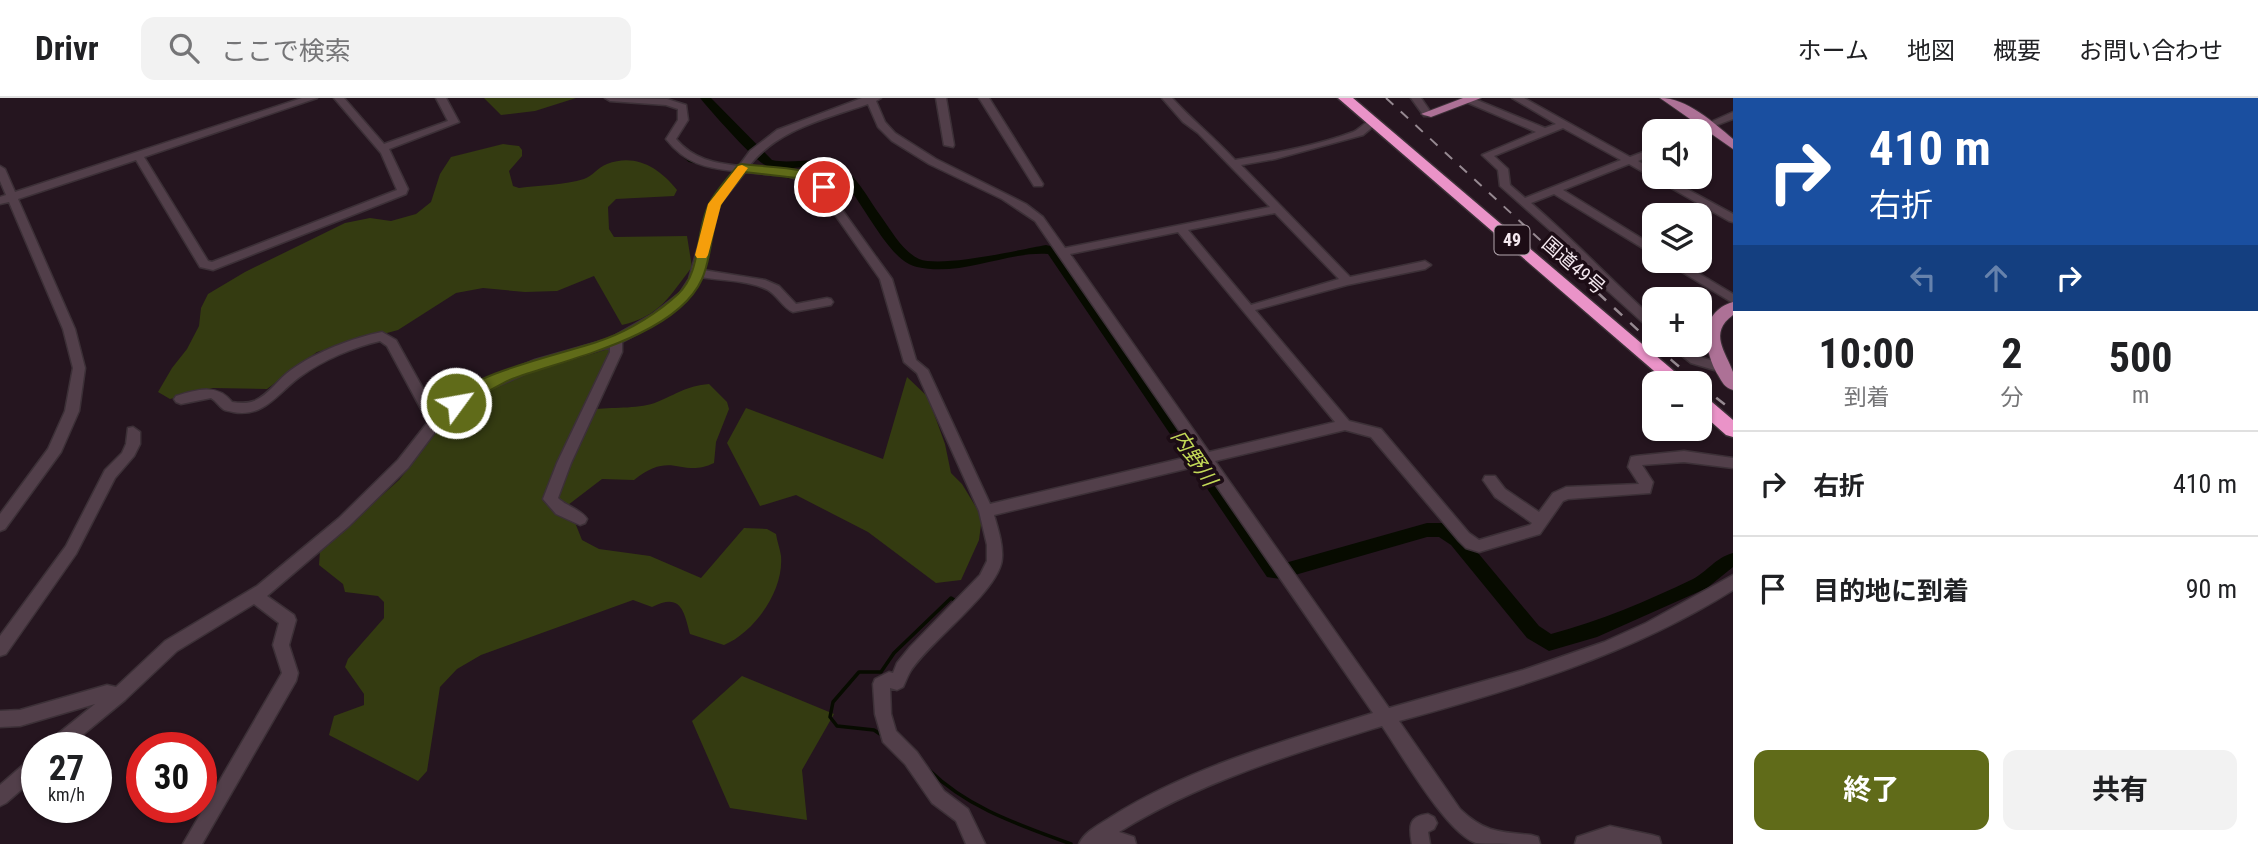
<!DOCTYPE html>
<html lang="ja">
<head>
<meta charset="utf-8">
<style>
  :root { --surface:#fff; --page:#f2f2f2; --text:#202124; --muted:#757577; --line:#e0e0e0; --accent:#606b19 }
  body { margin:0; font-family:"Roboto Condensed","Noto Sans JP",sans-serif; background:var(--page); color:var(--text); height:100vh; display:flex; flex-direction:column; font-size:26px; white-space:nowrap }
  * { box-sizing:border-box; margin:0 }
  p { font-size:23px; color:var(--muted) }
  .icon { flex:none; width:38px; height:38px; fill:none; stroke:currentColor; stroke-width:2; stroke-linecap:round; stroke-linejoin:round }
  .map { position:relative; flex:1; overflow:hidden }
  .details { display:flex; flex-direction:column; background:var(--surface); width:525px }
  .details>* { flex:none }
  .banner { background:#1a4fa0; color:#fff; overflow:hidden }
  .tools { position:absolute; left:1642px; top:21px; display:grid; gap:14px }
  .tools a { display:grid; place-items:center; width:70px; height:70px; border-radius:14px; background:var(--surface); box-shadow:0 2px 5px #0004; font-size:35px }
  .speed { position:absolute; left:21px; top:634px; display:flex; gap:14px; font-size:35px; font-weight:700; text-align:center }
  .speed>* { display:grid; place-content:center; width:91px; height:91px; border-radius:50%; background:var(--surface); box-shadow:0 2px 5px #0004; line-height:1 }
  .speed small { font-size:18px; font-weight:400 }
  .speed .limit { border:10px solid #d22; background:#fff; color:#111 }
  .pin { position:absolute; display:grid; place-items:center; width:60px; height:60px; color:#fff; margin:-30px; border:4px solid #fff; border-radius:50%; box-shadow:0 2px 7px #0007 }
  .me { position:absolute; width:77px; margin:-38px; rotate:58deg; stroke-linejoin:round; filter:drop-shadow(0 0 5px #0008) }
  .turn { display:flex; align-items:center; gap:24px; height:147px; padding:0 21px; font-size:32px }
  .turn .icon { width:91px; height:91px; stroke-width:2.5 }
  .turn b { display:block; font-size:49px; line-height:60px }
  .lanes { display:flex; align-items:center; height:66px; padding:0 21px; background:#0003; justify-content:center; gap:35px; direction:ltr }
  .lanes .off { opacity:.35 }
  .eta { display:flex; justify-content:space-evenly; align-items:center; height:119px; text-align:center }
  .eta b { font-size:42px; font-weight:700; line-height:49px }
  .button { display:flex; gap:14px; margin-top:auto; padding:14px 21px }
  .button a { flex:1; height:80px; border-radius:14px; background:var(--accent); color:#fff; font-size:28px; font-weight:700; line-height:80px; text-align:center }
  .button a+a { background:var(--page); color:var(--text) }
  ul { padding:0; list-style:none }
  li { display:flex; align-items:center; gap:21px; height:105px; padding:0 21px; border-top:2px solid var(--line) }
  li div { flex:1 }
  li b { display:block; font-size:26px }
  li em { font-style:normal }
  header { display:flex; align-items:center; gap:42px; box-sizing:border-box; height:98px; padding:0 35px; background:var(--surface); border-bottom:2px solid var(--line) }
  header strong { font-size:33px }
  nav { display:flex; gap:38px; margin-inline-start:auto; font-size:24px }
  .search { width:490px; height:63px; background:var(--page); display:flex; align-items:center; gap:18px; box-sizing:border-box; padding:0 24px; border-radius:14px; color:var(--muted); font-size:26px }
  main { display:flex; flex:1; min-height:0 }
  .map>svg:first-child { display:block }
</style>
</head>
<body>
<header>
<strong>Drivr</strong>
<div class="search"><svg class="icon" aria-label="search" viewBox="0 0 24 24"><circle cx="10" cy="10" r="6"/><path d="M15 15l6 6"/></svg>ここで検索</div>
<nav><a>ホーム</a><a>地図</a><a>概要</a><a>お問い合わせ</a></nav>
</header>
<main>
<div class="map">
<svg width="1733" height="746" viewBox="0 0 1733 746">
  <rect width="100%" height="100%" fill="#25151f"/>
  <!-- green -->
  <g fill="#343b11">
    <polygon points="484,0 576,0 535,13 501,17"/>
    <path d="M503,46L519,48L522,52V58L509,73L513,88L519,90C540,87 565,87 584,81C593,78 598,69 607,66C635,55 659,69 677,92L674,98L616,101L608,109L609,131L614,139L687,138L692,169C670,197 661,218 622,227L594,178L557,193L525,194L483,190L456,195L398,232L317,254L267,291L213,290L170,301L158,294L172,270L187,251L199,228L201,210L208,196L245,174L345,125L370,120L391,123L416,116L431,104L440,76L451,59Z"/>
    <path d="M608,251L611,253L593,307L596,311C615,309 641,311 657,304C677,296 686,288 709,286L727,304L729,311L716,344L714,365C681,381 672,351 634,382L602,381L568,407L582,442L599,451L650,458L701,480L744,430L767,431L776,436C777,443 780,451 781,458C784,492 755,534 724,547L690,536C684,513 681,494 652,509L633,502L481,557L457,571L440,589L427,673L418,683L329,637L334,618L364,607V596L345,569L348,561L384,520V504L378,498L345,494L343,486L319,467L320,453L399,382L443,326L470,303L503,283Z"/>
    <polygon points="907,279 928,299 945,346 951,375 962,386 982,419 979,442 961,482 936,485 868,434 796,397 760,408 727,345 746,310 883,361"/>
    <polygon points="742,578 834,616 802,672 807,722 730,710 692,623"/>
  </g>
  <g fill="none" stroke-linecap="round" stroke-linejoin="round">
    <!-- stream-far1 -->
    <g stroke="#070b00" stroke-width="2">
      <polyline points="677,52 689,63 701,66"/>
      <polyline points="766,76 794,80"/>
      <polyline points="857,133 876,158"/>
    </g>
    <!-- stream -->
    <g stroke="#070b00" stroke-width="3.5">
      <polyline points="883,638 874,632 837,628 830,619 833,604 859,574 881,574 894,555 951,500 956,503"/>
      <path d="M929,672C969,711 1020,727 1071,746"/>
    </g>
    <!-- river -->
    <path fill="#070b00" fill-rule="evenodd" d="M700,0H711L772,62C794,67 819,56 840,68C857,78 869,102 880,117C891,132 902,153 919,161C942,170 1018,152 1046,147L1058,150L1278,467L1427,425H1442L1463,437L1539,528L1551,536C1600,523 1647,503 1693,481C1708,473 1715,460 1733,455V469L1707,490L1597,539L1549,553L1527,540L1451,447L1439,439H1427L1281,481L1267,479L1048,156C1007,153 962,179 917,169C886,163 860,94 834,74C816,61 788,76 767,68C755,64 710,12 700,0Z"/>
    <defs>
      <g id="minor">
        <polygon points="302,0 317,0 144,59 208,163 212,164 397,92 381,55 334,0 344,0 384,46 448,23 436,0 446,0 459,24 389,51 408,91 406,96 213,172 200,169 136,62 18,101 75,231 85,270 79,313 61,354 5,431 0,433 0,416 48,351 65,313 73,270 63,231 9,104 0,106 0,99 6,97 0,83 0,68 5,71 15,94"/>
        <path d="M605,0L667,1L686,7L688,22L676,41C693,61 714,65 739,68L750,53L777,32L862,0H881L876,3L885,24L895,35L936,61L1026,106L1043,119L1065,150L1270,109L1198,35L1183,24L1162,0H1172C1192,22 1215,40 1235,62C1274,55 1316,48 1353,34C1362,30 1366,21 1376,22V26L1363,37L1275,61L1241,67L1350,179L1425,163L1431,167L1425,171L1347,187L1255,212L1349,323L1381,331L1469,435L1479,442L1530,427L1532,425L1495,399L1483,382L1485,378H1495L1505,391L1539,414L1553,395L1566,389L1639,386L1628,369L1631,359L1636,358L1684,353L1733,360V370L1684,364L1642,367L1653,384L1650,395L1568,401L1563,403L1540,436L1479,454L1466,450L1459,443L1371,339L1345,332L1215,363L1389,610L1523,572L1604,544L1646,525L1733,477V492C1630,557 1515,591 1399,623L1460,711C1484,734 1499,734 1531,737L1538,739L1540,746C1524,746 1489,746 1476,745C1446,735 1401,655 1382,628C1292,656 1199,684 1119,734L1134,739L1136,746H1079C1084,734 1100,726 1111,719C1190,669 1284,643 1373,615L1202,367L994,417C998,431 1003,446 1002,460C1001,492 928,544 910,574C907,579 905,585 903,589L897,592L890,590L891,616L896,633L917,654L944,693L968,711L985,746H966L956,723L932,705L905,666L883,644L875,616L873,586L875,581L889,574L893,575L897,565L910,549L980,477L987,463V447L979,413L917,275L904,264L880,181L817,91L819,87L787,78L745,74L720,106L703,172L765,182L779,188L796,206L827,200L831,201L833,204L831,207L793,214C783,210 778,198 768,192C749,182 722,183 701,179C685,211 653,227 622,244V254L571,365L558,400C566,408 582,412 587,421L585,425L580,427L556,416L543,401L557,365L610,254V249L543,268L472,299L444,322L408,370L349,428L267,498L294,517L296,522L289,547L298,575L296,583L202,746H183L282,575L273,547L279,525L254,506L177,553L125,602L68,649H46L49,643L95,606L20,628L0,629V613L20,612L107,587L116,589L165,543L257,488L339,420L398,362L428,324L387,248L380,243C354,249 323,262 301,278C278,294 265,320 233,314C231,313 225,313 223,311C219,308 216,303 211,300L181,306L176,304L174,301L176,298C197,292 217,285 232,304C239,305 247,306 254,303C269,297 278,281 291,272C316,254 352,240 382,234L396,242L436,314L462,293L535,262L609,241L653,216L680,195L689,181L710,106L735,73C705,70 685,65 666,41L678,22V11L666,7L610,3ZM868,6L878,29L892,43L929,66L1002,101L1035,123L1196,357L990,406L928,272L916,262L892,181L827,91L830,86L829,84C803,73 777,70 749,68C778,31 825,21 868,6ZM1275,115L1339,181L1251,207L1188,132ZM1178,134L1335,324L1209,354L1070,156Z"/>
        <polygon points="936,0 946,0 954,47 953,49 944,47"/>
        <polygon points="979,0 989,0 1043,86 1042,88 1034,88"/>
        <polygon points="1411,0 1421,0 1432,16 1430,18 1424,18"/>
        <path d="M1466,0H1472L1545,30L1556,26L1512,0H1524L1630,59L1654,50V57L1638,63L1654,72V79H1665L1733,116V124L1729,123L1629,66L1563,92L1654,148V157L1554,96L1531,105C1574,142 1612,183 1654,221V232L1650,231L1599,185L1552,134L1500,88L1498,72L1482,57L1536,34L1466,4ZM1563,30L1621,62L1525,100L1510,87L1508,71L1494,58Z"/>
        <polygon points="1733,14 1733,21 1709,30 1704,27"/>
        <polygon points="1664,163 1678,163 1733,196 1733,205"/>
        <polygon points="1669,247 1683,247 1699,259 1726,266 1727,269 1721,274 1691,265"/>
        <polygon points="133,329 140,334 140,346 134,358 115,380 76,456 6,556 0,558 0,538 66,448 105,372 122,355 126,346 128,330"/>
        <polygon points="37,658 37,678 6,705 0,708 0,687 31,660"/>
        <path d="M1428,716L1434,719L1437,725L1434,731L1428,734L1430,746H1412C1409,729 1408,718 1428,716Z"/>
        <polygon points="1610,728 1652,737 1659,739 1661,746 1575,746 1577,739"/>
      </g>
      <g id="major">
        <polygon points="1463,0 1481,0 1431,19 1421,16"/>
        <path d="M1660,0C1687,0 1713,24 1733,41V51Z"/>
        <path d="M1733,204V217C1708,235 1726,254 1733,274C1733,279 1733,287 1733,292C1725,290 1722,284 1718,277C1704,253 1698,214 1733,204Z"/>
      </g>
      <g id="highway">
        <polygon points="1338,0 1353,0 1688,285 1668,285"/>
        <polygon points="1699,296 1705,298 1733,322 1733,339 1726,337 1699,313"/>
      </g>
    </defs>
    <!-- minor casing -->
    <use href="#minor" stroke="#3c3037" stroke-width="3"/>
    <!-- major casing -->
    <use href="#major" stroke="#3c3037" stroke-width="2"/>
    <!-- highway casing -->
    <use href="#highway" stroke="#3c3037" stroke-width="3"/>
    <!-- minor -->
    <use href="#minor" fill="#523f4a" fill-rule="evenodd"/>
    <!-- major -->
    <use href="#major" fill="#ad7196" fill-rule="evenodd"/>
    <!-- highway -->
    <use href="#highway" fill="#ea93c8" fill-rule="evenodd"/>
    <!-- rail-far1 -->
    <polyline stroke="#968991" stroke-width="2" stroke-dasharray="10 10" stroke-linecap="butt" points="1386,0 1600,197"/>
    <!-- rail -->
    <g stroke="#968991" stroke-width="2.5" stroke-dasharray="11 11" stroke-linecap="butt">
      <polyline points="1598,195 1654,247"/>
      <polyline points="1654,247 1698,285"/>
      <polyline points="1699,286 1733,313"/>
    </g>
  </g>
  <!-- route -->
  <path fill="#606b19" stroke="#3e4610" stroke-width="2" d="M742,66C769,70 812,67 832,87L824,92L805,81L745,74C738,84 725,96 720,108C711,131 712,158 702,181C676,239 566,261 512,281C498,286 461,312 450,309L448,305C469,274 569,255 605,241C630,232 659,214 678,196C702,174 695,133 709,106C716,92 729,79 738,67Z"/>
  <!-- slow -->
  <polygon fill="#f59e0b" points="742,67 748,70 721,107 708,157 706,160 697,160 695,157 708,106 738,68"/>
  <g text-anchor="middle" stroke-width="7" stroke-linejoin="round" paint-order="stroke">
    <!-- shield labels -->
    <rect fill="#1c0c15" stroke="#b3a6ae" stroke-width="2" x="1494.5" y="127.5" width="35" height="29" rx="5"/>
    <g font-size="18" font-weight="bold" fill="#f4e8ef">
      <text x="1512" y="148">49</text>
    </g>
    <!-- street labels -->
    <g font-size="19" fill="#f4e8ef" stroke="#1c0c15">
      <text transform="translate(1574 167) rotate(41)" y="7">国道49号</text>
    </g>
    <!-- water labels -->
    <g font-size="21" font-style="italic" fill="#c3d957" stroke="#1c0c15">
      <text transform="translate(1194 360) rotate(56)" y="7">内野川</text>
    </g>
  </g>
</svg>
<div class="tools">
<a><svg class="icon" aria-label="sound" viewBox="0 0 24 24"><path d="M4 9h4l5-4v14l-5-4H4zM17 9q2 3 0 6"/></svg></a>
<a><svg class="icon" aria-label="layers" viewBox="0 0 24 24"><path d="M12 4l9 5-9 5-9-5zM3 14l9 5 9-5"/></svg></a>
<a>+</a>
<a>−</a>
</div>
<div class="speed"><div>27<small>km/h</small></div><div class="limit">30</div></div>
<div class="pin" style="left:824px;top:89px;background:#d93025"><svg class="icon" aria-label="arrive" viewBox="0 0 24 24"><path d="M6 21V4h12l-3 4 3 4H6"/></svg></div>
<svg class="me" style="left:456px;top:305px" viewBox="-20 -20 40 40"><circle r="17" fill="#606b19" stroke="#fff" stroke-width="3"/><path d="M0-11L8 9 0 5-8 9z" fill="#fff"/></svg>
</div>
<section class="details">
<div class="banner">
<div class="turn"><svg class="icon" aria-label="right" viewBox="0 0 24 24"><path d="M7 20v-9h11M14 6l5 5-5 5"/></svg><div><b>410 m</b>右折</div></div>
<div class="lanes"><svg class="icon off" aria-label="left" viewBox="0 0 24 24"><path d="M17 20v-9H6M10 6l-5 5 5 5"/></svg><svg class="icon off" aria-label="ahead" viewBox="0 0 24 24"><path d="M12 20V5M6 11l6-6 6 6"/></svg><svg class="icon" aria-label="right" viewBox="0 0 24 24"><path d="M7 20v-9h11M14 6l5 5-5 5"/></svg></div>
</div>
<div class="eta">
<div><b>10:00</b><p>到着</p></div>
<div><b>2</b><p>分</p></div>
<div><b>500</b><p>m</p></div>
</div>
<ul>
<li><svg class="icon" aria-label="right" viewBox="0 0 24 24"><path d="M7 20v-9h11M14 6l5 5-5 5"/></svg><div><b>右折</b></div><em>410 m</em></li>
<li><svg class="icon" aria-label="arrive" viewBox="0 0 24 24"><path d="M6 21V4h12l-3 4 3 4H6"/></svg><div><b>目的地に到着</b></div><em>90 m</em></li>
</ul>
<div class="button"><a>終了</a><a>共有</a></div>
</section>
</main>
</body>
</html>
